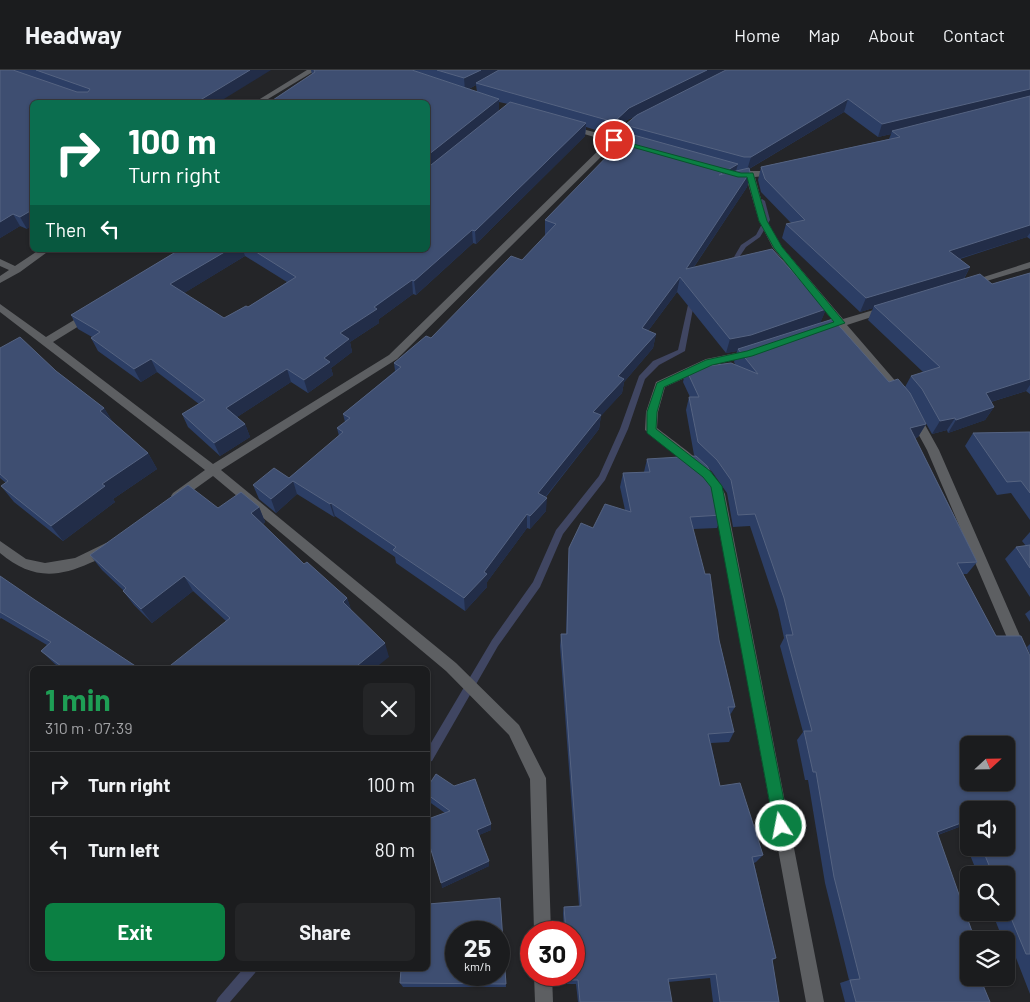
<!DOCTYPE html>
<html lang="en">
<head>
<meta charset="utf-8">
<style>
  :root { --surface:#1b1c1e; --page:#242527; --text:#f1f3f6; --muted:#a0a1a4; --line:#393a3c; --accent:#0b8043 }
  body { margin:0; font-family:Barlow,sans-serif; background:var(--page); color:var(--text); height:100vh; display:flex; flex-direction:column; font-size:19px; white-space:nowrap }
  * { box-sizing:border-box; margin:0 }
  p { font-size:16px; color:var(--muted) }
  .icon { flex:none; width:28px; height:28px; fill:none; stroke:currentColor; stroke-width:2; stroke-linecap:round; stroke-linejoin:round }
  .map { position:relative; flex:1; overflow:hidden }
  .drawer { position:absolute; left:30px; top:596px; width:400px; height:305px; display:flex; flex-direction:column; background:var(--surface); border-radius:8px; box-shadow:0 1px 4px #0004,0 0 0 1px var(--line) }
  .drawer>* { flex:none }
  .hud { position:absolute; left:30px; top:30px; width:400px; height:152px; border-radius:8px; box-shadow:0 1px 4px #0004,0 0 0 1px var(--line); background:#0b6e4f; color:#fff; overflow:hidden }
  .needle { width:32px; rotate:68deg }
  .fabs { position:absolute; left:960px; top:666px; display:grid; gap:10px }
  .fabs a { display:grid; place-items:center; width:55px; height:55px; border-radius:8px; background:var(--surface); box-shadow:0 1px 4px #0004,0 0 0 1px var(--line); font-size:25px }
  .speed { position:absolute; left:445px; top:851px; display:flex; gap:10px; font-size:25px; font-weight:700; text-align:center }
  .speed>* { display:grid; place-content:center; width:65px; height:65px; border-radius:50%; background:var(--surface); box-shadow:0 1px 4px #0004,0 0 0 1px var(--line); line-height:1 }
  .speed small { font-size:12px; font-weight:400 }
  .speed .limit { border:8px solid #d22; background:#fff; color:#111 }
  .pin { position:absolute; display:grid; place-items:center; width:42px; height:42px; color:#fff; margin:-21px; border:2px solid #fff; border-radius:50%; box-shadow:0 1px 5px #0007 }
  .me { position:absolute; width:55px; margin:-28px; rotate:349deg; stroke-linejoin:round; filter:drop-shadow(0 0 4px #0008) }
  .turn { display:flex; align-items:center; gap:18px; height:105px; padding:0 15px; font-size:22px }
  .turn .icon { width:65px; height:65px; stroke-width:2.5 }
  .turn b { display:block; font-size:35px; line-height:42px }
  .then { display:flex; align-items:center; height:48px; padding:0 15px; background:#0003; gap:10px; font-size:19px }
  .round { display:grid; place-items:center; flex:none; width:52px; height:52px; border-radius:8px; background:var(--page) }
  .headline { display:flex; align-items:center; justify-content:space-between; height:85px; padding:0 15px }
  h1 { font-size:30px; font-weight:700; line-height:38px; color:#1e9e55 }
  .action { display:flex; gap:10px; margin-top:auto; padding:10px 15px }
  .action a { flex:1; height:58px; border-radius:8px; background:var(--accent); color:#fff; font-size:20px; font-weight:700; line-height:58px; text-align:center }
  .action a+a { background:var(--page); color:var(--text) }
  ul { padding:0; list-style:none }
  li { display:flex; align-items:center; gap:15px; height:65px; padding:0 15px; border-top:1px solid var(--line) }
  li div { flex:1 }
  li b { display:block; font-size:19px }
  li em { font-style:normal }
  header { display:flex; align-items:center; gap:30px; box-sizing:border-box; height:70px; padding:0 25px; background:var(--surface); border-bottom:1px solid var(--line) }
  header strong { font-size:24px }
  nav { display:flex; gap:28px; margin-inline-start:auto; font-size:18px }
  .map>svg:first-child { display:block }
</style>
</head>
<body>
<header>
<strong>Headway</strong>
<nav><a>Home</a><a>Map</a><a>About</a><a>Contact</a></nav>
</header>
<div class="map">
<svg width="1030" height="932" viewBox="0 0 1030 932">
  <rect width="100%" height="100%" fill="#242528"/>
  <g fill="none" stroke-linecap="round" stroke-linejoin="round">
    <!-- stream -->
    <g fill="#404662" fill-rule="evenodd">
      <polygon points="762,129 765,131 770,150 760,167 746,177 738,189 725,192 725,190 734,187 741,175 756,165 764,150 759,131"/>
      <polygon points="690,226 692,226 695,228 685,281 659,295 645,309 628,359 605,410 563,464 540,517 498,576 432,691 428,692 428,678 492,570 533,512 556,460 599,406 620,359 639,306 653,291 678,280"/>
      <polygon points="243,899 257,899 255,903 230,932 216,932 218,928"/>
    </g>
    <!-- minor -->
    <g fill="#5d5f62" fill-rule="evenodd">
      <polygon points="307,0 316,0 263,32 255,32"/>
      <polygon points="634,49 641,51 620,69 623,70 623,74 615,73 397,289 221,400 456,593 519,655 546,708 551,862 534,862 530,709 509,665 446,601 213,406 181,429 173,429 171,426 173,423 205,400 0,242 0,234 46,267 84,244 92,244 92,248 53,272 213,394 389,285 608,71 567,59 567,55 613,67"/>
      <polygon points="730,101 778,101 779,103 775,105 755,107 767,151 782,177 843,249 887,236 890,237 890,241 847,255 904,321 905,324 904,327 896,327 839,257 822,262 818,261 818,257 834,252 773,178 759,151 746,107 730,105"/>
      <polygon points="39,180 50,180 20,202 0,213 0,206 9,200 0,196 0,189 15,196"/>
      <polygon points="1030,192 1030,198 970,216 965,213"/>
      <path d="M751,280L756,283L755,285L713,295L665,317L658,342L657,358C682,378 710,394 725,424L824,932H806L713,424L704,409L695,400L645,360L646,342L656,312L706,289Z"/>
      <polygon points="915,343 919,344 939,380 1030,589 1030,611 1025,610 927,380 909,347"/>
      <path d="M0,471L26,489L45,493L75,488L106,473L110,474L112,478C109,486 98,490 90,493C55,509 30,508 0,483Z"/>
      <polygon points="534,905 552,905 553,932 535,932"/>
    </g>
  </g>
  <!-- wall -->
  <g fill="#2c3e65" fill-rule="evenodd">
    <polygon points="0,0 271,0 32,32 27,159 20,156 0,168"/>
    <path d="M311,0H1030V169L1027,167L960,189L970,197L964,209L992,214L1030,203V324L1026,321L991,332L994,337L985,350L948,363L947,360L932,364L914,332L926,354L918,367L915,368L977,492L967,504H963L996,566L1030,586V924L1016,888H1011L1006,877V870H1003L992,842H1006V805H978L959,757L938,765L969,870V908L990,932H845L840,913L849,910L825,813L808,710H805L797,670L803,662L780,576L784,568L778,540L750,456L733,457L727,423L713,403L707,396L722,445L717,458L693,459L735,637L730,645L734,662L729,672L711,673L720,716L763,785L756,792L754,793L776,888L772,891L779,932H713L710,908L668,912L672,932H578L576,914H567V905H574V862H564L563,843L564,837L579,836L560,576L561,564H566L568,491L569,478L593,458L625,440L620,417L623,403L644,402L647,389L706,396L694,385L686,340L689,327H690L683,312L686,299L736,296L734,292L737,281L726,283L677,222L648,261L656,264L653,278L624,312L622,323L601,345L599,359L546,427V441L530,459L527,458L487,512V517L465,541L396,493L395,487L335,446L334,447L297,424L276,443L259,429L253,415L289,408L339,366L337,358L345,352L343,344L395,301L394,293L431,268L522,190L546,165H545V150L614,80H613L614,66L624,63L625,55L634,47L627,50L612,65L586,57L585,66L476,174L473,173L416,225L413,224L379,249V253L350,272L352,282L331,298L333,305L308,323L291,312L237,347L245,354L250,367L220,386L188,357L182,344L199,334L157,302L141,312L98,281L91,268L92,267L78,259L71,245L179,180H428L312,5ZM476,15L477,22L469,19ZM499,32L508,34L499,41ZM844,42L878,67L891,64L889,69L761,97L758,110L761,122L791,153L786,154L782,168L860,242L873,238L868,250L923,302L911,306L905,317L889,312L820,253L826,239L694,197L747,117L750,102L749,99ZM245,186L287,212L248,237L224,248L184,223ZM969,740L1006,778H969Z"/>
    <polygon points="0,278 56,301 104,338 112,351 148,383 157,399 113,429 115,432 63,471 14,432 1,416 6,413 0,408"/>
    <polygon points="1030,362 1030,450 1011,423 997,425 965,376 973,363"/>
    <polygon points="259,437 265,452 263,454 304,494 347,528 351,540 389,587 226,551 193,521 152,553 134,535 123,521 123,520 102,500 90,485 218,438"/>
    <polygon points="1030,462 1030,527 1005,489 1016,477 1026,476 1022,471"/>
    <polygon points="0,506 35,530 140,599 61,599 55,594 41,581 47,575 1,548 0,549"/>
    <polygon points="1030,540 1030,552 1025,544"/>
    <polygon points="1030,574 1030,585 1027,577"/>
    <polygon points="428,716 491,760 479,765 489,796 442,818 445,743 428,731"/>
    <polygon points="500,828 506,917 403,917 400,913"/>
  </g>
  <!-- shaded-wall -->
  <g fill="#222d48">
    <polygon points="250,0 271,0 219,32 197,32"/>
    <polygon points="481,0 505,0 476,13 476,15 465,21 464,8"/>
    <polygon points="707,0 730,0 627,50 612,65 614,52 629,38"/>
    <polygon points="1030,19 1030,30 892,61 891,64 878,67 882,54"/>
    <polygon points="499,29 499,42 428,99 428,85"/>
    <polygon points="848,29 844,42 747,100 751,87"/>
    <polygon points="586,53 585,66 476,174 475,161"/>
    <polygon points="738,94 734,108 719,105"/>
    <polygon points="750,102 747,117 683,213 686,199"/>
    <polygon points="32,140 32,156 27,159 20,147"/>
    <polygon points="13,144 20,156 0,168 0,152"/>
    <polygon points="1030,155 1030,163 1027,167 942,194 949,181"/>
    <polygon points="472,160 473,173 416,225 414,211"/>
    <polygon points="228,180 243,180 245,186 176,228 170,214"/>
    <polygon points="970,197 963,210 874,236 873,238 860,242 866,228"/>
    <polygon points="680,207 677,222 639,273 642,258"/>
    <polygon points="412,210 413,224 379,249 379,253 350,272 352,282 331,298 333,305 308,323 304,310 324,288 340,263"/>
    <polygon points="826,239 820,254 738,279 737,281 726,283 730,269"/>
    <polygon points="656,264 653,278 624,312 622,323 592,356 593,342 618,306"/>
    <polygon points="151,289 157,302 141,312 134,299"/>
    <polygon points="287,299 291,312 231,351 226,338"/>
    <polygon points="1030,309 1030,315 1026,321 977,336 986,323"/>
    <polygon points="994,337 985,350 948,363 956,350"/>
    <polygon points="104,338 114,354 100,341"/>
    <polygon points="601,345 599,359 538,436 538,423"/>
    <polygon points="955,348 947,360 932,364 940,351"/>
    <polygon points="245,354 250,367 220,386 214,373"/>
    <polygon points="926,354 918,367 902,371 910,358"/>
    <polygon points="148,383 157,399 113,429 115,432 63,471 51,456 102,414"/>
    <polygon points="293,411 297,424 276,443 271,429"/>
    <polygon points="547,428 546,441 530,459 530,446"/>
    <polygon points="331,433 335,446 334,447 330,434"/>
    <polygon points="259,437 265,452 258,458 251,443"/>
    <polygon points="527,444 527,458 487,512 487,517 465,541 464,528"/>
    <polygon points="184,506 193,521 152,553 141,539"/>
    <polygon points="347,528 352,542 343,532"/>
    <polygon points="385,573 389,587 374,599 359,599 358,595"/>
    <polygon points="969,750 959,757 926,769 937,762"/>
    <polygon points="491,754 491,760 477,766 477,760"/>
    <polygon points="489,791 489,796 442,818 441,813"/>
  </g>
  <!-- building -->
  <g fill="#3e4e71" stroke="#556381" fill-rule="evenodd">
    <polygon points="0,0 13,0 77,22 88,22 90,19 36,0 250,0 197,32 32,32 32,140 20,147 13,144 0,152"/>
    <polygon points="314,0 412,0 499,29 428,85 428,32 270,32 315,2"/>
    <polygon points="437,0 481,0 464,8"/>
    <polygon points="499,0 707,0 629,38 614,52 476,13"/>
    <polygon points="726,0 1030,0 1030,19 882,54 848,29 751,87 744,87 625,55 637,45"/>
    <polygon points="1030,26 1030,155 949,181 970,197 866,228 786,154 805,150 765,109 761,97 900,67 892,61"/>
    <polygon points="510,32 586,53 475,161 472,160 414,211 412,210 374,237 377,239 340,263 349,269 324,288 330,292 304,310 287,299 226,338 245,354 214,373 182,344 205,330 151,289 134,299 91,268 100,262 71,245 179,180 228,180 170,214 224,248 246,236 248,237 296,207 253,180 428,180 428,96 431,95"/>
    <polygon points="619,61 738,94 719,105 749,98 750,102 686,199 772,179 826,239 751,265 730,269 680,207 642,258 656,264 618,306 624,309 593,342 601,345 538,423 547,428 530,446 527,444 484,502 487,504 464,528 393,480 396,477 331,433 330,434 293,411 271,429 253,415 274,398 289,408 343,362 337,358 350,348 343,344 401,297 394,293 426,266 431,268 511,186 522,190 556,154 545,150 621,72 614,66"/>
    <polygon points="1030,203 1030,309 986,323 994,337 956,350 955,348 940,351 922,319 911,306 940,297 874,236 980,204 992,214"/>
    <path d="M833,249L889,312L898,309L910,323L926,354L910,358L977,492L957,493L996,566H1021L1030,586V884H1026L1006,836V805H993L982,778H1006V740H969V750L937,762L975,870H969V908H980L990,932H856L850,910L860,909L834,807L816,702H813L804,661H812L786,565H793L784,528L755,444L738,445L731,410L717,390L698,372L689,327H699L686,299L731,293L758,304L738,279ZM969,675H1006V712H969Z"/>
    <polygon points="20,267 56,301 104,338 100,341 148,383 102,414 105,416 51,456 1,416 8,411 0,404 0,278"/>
    <polygon points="1030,362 1030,423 1021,411 1007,412 973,363"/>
    <polygon points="696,386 707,396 716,411 722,445 690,447 705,504 710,504 719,570 735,637 728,637 734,662 708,664 720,716 740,713 763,785 752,787 776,888 772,889 779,932 720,932 716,904 668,909 672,932 580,932 578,910 569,910 568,905 574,905 574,862 566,862 564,837 581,836 561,564 567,564 569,478 581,453 593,458 605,434 631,442 623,403 650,402 647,389"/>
    <polygon points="188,415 218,438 241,422 259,437 251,443 304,494 307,492 347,528 343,532 385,573 358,595 362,599 166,599 230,548 184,506 141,539 123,521 126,518 90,485"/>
    <polygon points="1030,475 1030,498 1016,477"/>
    <polygon points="0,506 35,530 140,599 65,599 41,581 51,572 0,542"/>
    <polygon points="436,704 454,716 475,709 491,754 477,760 489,791 441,813 428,770 428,749 450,741 428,725 428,716"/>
    <path d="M500,828L506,914L400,913L401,899H428V834ZM456,862H499V905H456Z"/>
  </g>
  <!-- route -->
  <polygon fill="#0b8043" stroke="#07532c" points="611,68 741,103 753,103 767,151 782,177 845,253 752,286 712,295 664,317 657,342 656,359 710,401 722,416 789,756 786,761 781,763 776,761 774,756 711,417 703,407 647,363 647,342 657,313 706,290 747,281 834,252 774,178 759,151 747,107 738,107 611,71"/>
</svg>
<div class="fabs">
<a><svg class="needle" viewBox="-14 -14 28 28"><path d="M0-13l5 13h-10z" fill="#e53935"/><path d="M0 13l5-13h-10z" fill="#a0a1a4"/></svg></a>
<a><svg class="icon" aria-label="sound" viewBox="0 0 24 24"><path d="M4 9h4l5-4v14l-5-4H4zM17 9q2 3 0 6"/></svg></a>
<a><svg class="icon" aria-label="search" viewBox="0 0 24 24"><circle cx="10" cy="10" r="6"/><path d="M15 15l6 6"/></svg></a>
<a><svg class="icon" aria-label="layers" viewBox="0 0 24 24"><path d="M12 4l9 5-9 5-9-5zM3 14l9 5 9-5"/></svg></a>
</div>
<div class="speed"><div>25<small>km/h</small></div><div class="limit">30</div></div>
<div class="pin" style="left:614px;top:70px;background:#d93025"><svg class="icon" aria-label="arrive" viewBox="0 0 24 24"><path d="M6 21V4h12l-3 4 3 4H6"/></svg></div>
<svg class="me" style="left:781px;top:756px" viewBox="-20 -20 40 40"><circle r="17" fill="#0b8043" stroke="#fff" stroke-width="3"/><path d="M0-11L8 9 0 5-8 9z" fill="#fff"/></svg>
<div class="hud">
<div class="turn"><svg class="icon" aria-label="right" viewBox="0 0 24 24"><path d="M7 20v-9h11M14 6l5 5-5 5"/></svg><div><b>100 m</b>Turn right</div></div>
<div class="then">Then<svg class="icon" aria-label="left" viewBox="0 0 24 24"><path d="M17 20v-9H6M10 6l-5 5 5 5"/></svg></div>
</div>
<section class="drawer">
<div class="headline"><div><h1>1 min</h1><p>310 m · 07:39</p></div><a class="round"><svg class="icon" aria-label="close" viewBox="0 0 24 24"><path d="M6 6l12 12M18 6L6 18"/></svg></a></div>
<ul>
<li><svg class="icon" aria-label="right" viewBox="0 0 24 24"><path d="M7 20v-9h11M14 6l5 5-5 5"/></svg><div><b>Turn right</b></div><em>100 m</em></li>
<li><svg class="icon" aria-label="left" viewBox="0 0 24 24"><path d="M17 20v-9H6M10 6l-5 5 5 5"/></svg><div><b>Turn left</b></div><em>80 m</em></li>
</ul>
<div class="action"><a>Exit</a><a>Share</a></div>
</section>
</div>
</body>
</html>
